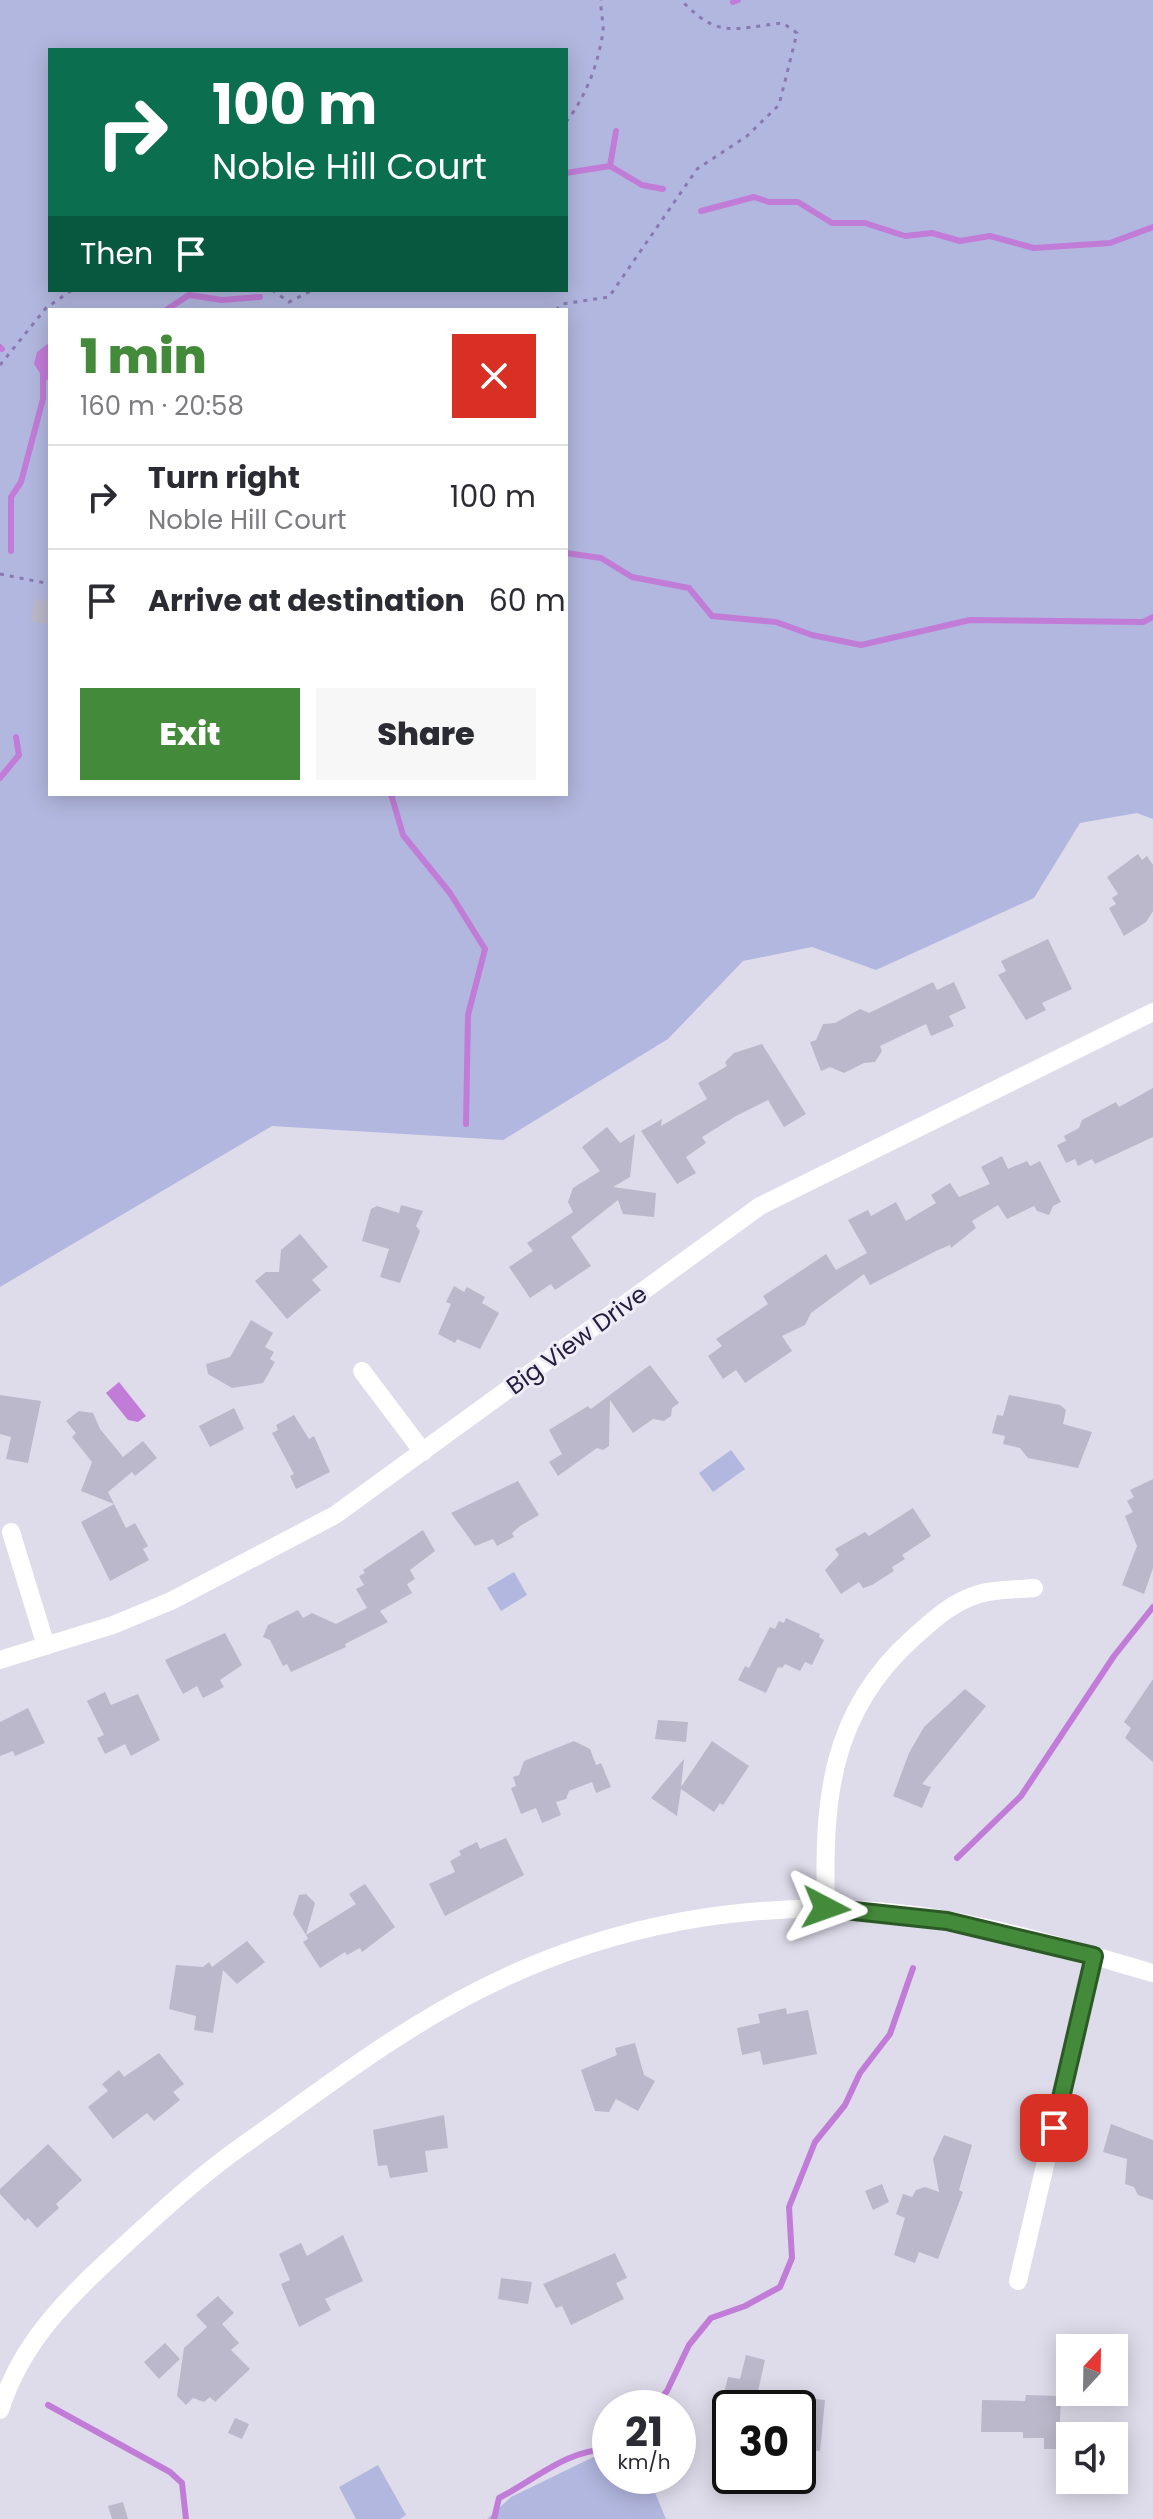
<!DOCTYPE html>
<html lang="en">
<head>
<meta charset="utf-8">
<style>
  :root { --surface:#fff; --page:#f7f7f7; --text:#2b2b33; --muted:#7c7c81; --line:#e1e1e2; --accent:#448a3b }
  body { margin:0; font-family:Poppins,sans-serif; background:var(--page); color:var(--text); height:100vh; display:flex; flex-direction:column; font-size:30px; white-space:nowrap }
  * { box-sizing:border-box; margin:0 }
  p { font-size:26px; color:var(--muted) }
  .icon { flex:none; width:44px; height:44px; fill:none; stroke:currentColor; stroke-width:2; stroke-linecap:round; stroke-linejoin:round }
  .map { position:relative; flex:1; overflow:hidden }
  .sheet { position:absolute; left:48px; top:308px; width:520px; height:488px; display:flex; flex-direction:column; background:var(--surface); border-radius:0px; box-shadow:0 4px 20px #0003 }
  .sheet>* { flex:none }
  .banner { position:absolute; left:48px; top:48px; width:520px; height:244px; border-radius:0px; box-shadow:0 4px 20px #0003; background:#0b6e4f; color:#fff; overflow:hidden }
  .needle { width:52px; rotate:22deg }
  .controls { position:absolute; left:1056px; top:2334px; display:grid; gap:16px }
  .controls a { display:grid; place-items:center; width:72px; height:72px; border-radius:0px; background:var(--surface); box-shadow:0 4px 20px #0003; font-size:40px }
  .speed { position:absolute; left:592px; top:2390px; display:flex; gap:16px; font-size:40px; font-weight:700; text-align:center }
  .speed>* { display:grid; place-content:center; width:104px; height:104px; border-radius:50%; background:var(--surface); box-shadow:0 4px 20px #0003; line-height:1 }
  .speed small { font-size:20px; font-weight:400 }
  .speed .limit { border:4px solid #111; border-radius:12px; background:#fff; color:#111 }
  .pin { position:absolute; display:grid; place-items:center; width:68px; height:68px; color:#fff; margin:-34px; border-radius:16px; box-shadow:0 4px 12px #0006 }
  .me { position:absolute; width:88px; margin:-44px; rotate:94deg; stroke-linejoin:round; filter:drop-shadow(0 0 6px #0008) }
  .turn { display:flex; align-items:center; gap:28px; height:168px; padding:0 32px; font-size:36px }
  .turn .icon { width:104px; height:104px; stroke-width:2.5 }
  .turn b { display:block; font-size:56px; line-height:68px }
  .then { display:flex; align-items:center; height:76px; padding:0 32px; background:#0003; gap:16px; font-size:30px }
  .round { display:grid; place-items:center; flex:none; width:84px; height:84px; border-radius:0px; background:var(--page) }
  .headline { display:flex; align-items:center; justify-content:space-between; height:136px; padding:0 32px }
  h1 { font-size:48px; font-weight:800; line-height:60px; color:var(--accent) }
  .action { display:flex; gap:16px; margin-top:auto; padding:16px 32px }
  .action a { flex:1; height:92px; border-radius:0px; background:var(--accent); color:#fff; font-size:32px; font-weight:800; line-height:92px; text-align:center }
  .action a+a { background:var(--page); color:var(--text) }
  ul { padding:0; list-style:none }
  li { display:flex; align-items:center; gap:24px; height:104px; padding:0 32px; border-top:2px solid var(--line) }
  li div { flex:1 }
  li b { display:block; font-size:30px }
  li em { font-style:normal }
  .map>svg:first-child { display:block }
</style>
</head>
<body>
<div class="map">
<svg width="1153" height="2519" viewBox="0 0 1153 2519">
  <rect width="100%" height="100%" fill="#dedcea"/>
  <!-- green -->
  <g fill="#b2b7df" fill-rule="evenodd">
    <path d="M0,0H1153V819L1137,813L1080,823L1034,898L876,970L812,947L743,961L668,1039L503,1140L272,1126L0,1287ZM50,50H566V290H50ZM50,310H566V794H50Z"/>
    <polygon points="731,1450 745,1469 713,1492 699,1473"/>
    <polygon points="514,1572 527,1595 501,1611 487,1588"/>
    <polygon points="610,2449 610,2476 648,2476 666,2519 487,2519 511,2497"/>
    <polygon points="378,2465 406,2515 400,2519 356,2519 339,2487"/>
  </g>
  <!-- water -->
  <g fill="#c17cd7">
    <polygon points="50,342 50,379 45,381 34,364 37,352"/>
    <polygon points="119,1382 146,1416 138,1422 128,1420 106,1393"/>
  </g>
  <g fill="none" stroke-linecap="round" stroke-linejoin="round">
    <!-- stream -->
    <g stroke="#c17cd7" stroke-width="6">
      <polyline points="733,2 738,0"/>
      <polyline points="610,166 616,131"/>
      <polyline points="566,173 610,166 642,185 663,189"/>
      <polyline points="701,211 754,197 769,202 798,202 832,223 865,223 905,236 932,233 960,241 990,236 1034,248 1110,243 1153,227"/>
      <polyline points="166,310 189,295 222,300 260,297"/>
      <polyline points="0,347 2,349"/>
      <polyline points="11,551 11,497 21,482 43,399 43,373"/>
      <polyline points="566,553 601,558 632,577 689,588 712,616 776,622 812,635 861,645 970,620 1143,622 1153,617"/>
      <polyline points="0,778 19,755 16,737"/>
      <polyline points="391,794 403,835 450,893 485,949 468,1015 466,1124"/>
      <polyline points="957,1858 1021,1796 1114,1656 1153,1607"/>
      <polyline points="48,2405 170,2472 182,2483 186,2519"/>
      <polyline points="653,2408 667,2391 689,2345 711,2318 745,2306 780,2287 792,2258 789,2207 815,2142 845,2105 860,2073 890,2034 913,1968"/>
      <path d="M494,2519L499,2498C538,2478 566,2450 610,2449"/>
    </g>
  </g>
  <!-- building -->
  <g fill="#bbb8cb">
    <polygon points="34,599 50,601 50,624 31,622"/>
    <polygon points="1138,854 1142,860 1147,856 1153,865 1153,911 1146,922 1124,936 1109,908 1116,904 1112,898 1118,894 1107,877"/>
    <polygon points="1048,939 1072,989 1042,1003 1046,1010 1026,1020 998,975 1006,971 1001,961"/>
    <polygon points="933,982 937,990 954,982 966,1008 949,1016 954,1026 931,1036 926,1024 880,1046 882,1051 875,1062 864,1063 844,1073 830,1067 821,1071 810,1042 816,1040 823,1024 835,1023 860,1009 869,1013"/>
    <polygon points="762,1044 806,1114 784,1127 768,1100 736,1116 702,1137 706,1143 686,1157 696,1173 677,1184 641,1131 662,1119 661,1126 707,1099 698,1083 727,1066 725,1062 734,1053"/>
    <polygon points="1153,1088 1153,1137 1095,1164 1092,1159 1078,1166 1075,1159 1066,1163 1057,1145 1066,1141 1064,1136 1079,1128 1082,1120 1116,1102 1119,1107"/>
    <polygon points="607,1127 620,1143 635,1134 630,1177 613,1187 656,1193 654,1217 623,1214 618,1200 571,1237 591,1266 555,1290 551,1284 530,1298 509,1267 533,1251 527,1243 573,1212 568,1202 573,1188 600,1171 582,1147"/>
    <polygon points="1002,1156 1008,1169 1027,1161 1030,1166 1040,1161 1061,1202 1053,1206 1049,1215 1037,1211 1034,1206 1007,1219 998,1205 972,1221 976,1228 951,1248 950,1245 936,1251 870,1285 864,1274 811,1313 805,1325 782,1336 792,1351 745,1383 736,1370 723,1379 708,1356 722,1346 716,1339 768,1304 763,1296 826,1254 836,1270 867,1253 848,1220 868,1210 871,1216 896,1202 906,1221 936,1203 931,1195 950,1183 959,1197 990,1184 981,1167"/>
    <polygon points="401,1205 423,1211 416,1226 420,1231 400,1283 380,1277 389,1249 362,1241 371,1209 377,1206 399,1213"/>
    <polygon points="300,1234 328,1267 312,1280 321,1290 287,1319 255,1281 266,1272 279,1272 281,1250"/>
    <polygon points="454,1286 464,1292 467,1287 485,1297 482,1303 499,1313 480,1349 457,1339 455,1343 438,1334 451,1304 446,1302"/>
    <polygon points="251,1320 273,1333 265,1347 274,1352 270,1359 275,1362 263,1383 232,1388 208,1374 206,1364 230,1357"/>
    <polygon points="650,1365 679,1403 672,1408 671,1416 664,1421 653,1419 633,1433 610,1400 609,1446 603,1450 597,1448 558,1476 549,1462 562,1454 549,1430 588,1406 591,1409"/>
    <polygon points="0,1395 41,1401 28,1463 6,1459 11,1437 0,1434"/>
    <polygon points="1009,1395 1060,1405 1066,1410 1063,1424 1092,1432 1078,1468 1028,1458 1020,1448 1003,1444 1005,1436 992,1433 997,1415 1003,1416"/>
    <polygon points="234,1408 244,1429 210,1447 199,1426"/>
    <polygon points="79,1411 93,1413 100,1429 123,1457 143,1441 157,1458 135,1476 132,1472 108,1492 126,1528 135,1523 148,1546 143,1549 149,1560 110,1581 81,1522 114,1504 81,1491 92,1462 72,1437 76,1433 66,1421"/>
    <polygon points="294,1415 309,1439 314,1436 330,1472 296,1489 290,1476 294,1474 272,1433 278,1430 276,1425"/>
    <polygon points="1153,1479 1153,1568 1144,1594 1122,1585 1137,1546 1125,1516 1133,1512 1127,1501 1134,1497 1130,1490"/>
    <polygon points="518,1481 539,1515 520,1526 512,1533 514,1537 497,1546 493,1539 475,1546 451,1513"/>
    <polygon points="913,1508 931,1536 902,1555 905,1559 892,1567 894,1571 872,1585 863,1588 859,1582 841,1594 825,1570 839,1555 835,1549 865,1532 869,1536"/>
    <polygon points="423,1530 435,1551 410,1570 415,1579 407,1584 412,1593 380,1611 388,1622 345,1644 346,1647 291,1672 287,1664 283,1666 270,1640 263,1637 268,1625 298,1610 303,1618 312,1613 336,1624 367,1608 356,1589 364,1585 359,1576 365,1573 363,1570"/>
    <polygon points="786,1618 820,1634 819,1637 824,1640 812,1665 805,1662 800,1671 785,1664 782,1668 778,1667 766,1693 738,1680 745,1666 749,1668 770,1627 775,1629 779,1621 784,1623"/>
    <polygon points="225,1633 242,1665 220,1680 224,1687 203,1698 197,1686 183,1694 165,1660"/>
    <polygon points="1153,1679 1153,1762 1125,1738 1131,1728 1124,1722"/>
    <polygon points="965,1689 986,1706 922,1784 931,1787 922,1808 893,1796 909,1753 924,1727"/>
    <polygon points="105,1692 111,1705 138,1694 160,1740 131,1756 125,1744 105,1754 97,1738 104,1735 87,1701"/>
    <polygon points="28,1708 45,1743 15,1756 13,1751 0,1756 0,1722"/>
    <polygon points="658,1720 688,1722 686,1742 655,1739"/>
    <polygon points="574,1741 590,1749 596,1765 601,1763 611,1787 596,1793 592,1782 569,1791 566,1799 556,1802 561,1815 542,1823 536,1808 521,1814 511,1788 516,1786 513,1777 519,1775 524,1761"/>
    <polygon points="712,1741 749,1766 723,1805 720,1803 714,1812 681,1789 677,1816 651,1798 684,1759 681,1787"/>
    <polygon points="506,1838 524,1875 445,1916 429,1884 455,1872 450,1861 461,1855 459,1851 477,1842 480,1849"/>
    <polygon points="365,1884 395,1927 362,1952 360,1948 347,1955 345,1952 320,1968 303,1942 308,1939 306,1935 356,1904 349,1894"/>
    <polygon points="306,1894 315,1903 306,1935 293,1914 299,1895"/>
    <polygon points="247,1941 265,1962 237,1984 223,1970 213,2033 194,2030 196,2016 169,2009 176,1965 203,1967 209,1962 212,1967"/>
    <polygon points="786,2008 787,2014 808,2010 817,2054 763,2065 760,2051 742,2055 737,2028 760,2023 758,2014"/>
    <polygon points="635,2043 644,2075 655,2081 638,2111 616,2099 609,2112 595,2111 581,2070 617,2055 615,2048"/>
    <polygon points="159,2053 184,2084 173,2092 180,2100 154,2121 147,2113 113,2139 88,2107 108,2091 102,2084 119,2070 124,2077"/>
    <polygon points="444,2115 448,2148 425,2151 428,2172 390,2178 387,2165 378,2166 373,2130"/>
    <polygon points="1111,2124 1153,2140 1153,2200 1138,2195 1134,2187 1125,2184 1127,2159 1103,2152"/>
    <polygon points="944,2135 972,2145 959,2190 963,2192 938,2259 919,2252 915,2263 894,2255 905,2218 896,2214 903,2194 912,2197 916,2190 925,2187 939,2192 933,2159"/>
    <polygon points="48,2144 82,2180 56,2204 59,2208 37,2228 28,2218 25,2221 0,2194 0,2189"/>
    <polygon points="882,2184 889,2202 873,2210 865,2191"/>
    <polygon points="343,2235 363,2281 325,2299 331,2310 299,2327 281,2284 290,2280 279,2254 301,2243 307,2256"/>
    <polygon points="615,2253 627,2278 616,2283 624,2299 571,2325 562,2306 556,2308 543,2284"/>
    <polygon points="501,2278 532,2282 528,2304 498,2299"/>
    <polygon points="218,2296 234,2313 222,2324 239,2343 231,2350 250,2369 215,2402 210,2397 204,2402 193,2398 186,2405 177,2396 184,2348 207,2327 196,2315"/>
    <polygon points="165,2343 180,2359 159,2379 144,2362"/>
    <polygon points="746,2355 765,2360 756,2400 724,2393 728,2377 740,2379"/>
    <polygon points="1026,2395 1061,2396 1059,2449 1044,2449 1044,2438 1023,2438 1023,2432 981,2432 982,2400 1025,2401"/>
    <polygon points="798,2397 825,2400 820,2451 798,2450"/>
    <polygon points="235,2418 249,2424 242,2439 228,2433"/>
    <polygon points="123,2502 128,2519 112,2519 108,2506"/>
  </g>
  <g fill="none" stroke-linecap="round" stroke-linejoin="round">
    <!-- path -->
    <g stroke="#8979b2" stroke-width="3" stroke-dasharray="4 6" stroke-linecap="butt">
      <path d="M566,122C586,97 598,64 603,32C604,22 600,11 601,0"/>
      <polyline points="272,290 289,302 313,290"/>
      <path d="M556,310L562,304L609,297L697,169L747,136L779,105L797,33L783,23C733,28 719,40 681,0"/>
      <polyline points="0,365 46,308 72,290"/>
      <polyline points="0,574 50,584"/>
    </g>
    <!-- minor -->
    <g stroke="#fff" stroke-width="18">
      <polyline points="362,1371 423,1452"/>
      <polyline points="11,1532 46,1646"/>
      <polyline points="0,1660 113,1625 171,1601 335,1515 760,1206 1153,1012"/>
      <path d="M826,1908C823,1802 829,1713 913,1638C933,1620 952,1602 979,1594C996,1589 1016,1590 1034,1588"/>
      <polyline points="1018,2281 1094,1956"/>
      <path d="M0,2410C23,2337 74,2292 129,2241C165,2208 201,2175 242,2146C319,2092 394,2033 479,1990C608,1924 753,1898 897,1913C984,1922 1069,1949 1153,1973"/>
    </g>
  </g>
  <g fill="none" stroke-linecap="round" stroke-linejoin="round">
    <defs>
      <polyline id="route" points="826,1908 947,1921 1094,1956 1054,2128"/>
    </defs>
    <!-- route casing -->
    <use href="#route" stroke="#2c5a26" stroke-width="20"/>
    <!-- route -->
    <use href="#route" stroke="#448a3b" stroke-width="14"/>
  </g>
  <g text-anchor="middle" stroke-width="6" stroke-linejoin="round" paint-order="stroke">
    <!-- street labels -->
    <g font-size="24" fill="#261c3b" stroke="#edecf7">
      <text transform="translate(577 1340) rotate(-36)" y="8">Big View Drive</text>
    </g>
  </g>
</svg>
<div class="controls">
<a><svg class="needle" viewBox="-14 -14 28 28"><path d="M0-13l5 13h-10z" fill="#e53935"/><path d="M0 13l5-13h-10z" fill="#7c7c81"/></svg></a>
<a><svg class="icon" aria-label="sound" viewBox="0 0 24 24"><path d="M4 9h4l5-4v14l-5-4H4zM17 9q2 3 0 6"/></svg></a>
</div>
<div class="speed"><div>21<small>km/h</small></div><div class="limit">30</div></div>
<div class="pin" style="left:1054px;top:2128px;background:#d93025"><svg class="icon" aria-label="arrive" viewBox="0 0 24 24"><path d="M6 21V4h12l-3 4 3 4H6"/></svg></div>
<svg class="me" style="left:826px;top:1908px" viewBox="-20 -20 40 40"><path d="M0-17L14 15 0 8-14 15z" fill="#448a3b" stroke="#fff" stroke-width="4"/></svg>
<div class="banner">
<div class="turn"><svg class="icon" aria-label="right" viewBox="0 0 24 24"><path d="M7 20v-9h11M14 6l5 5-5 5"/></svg><div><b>100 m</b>Noble Hill Court</div></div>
<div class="then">Then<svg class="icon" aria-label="arrive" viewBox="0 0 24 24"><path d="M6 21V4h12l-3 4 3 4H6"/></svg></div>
</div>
<section class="sheet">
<div class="headline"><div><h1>1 min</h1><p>160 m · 20:58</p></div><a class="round" style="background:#d93025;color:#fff"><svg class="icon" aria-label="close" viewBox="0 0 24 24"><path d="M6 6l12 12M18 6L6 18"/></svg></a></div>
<ul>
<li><svg class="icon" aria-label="right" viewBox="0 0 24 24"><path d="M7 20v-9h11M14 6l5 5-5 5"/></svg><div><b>Turn right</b><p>Noble Hill Court</p></div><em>100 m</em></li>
<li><svg class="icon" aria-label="arrive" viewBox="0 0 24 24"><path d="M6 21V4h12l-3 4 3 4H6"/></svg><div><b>Arrive at destination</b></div><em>60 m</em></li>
</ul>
<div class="action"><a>Exit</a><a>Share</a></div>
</section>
</div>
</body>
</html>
